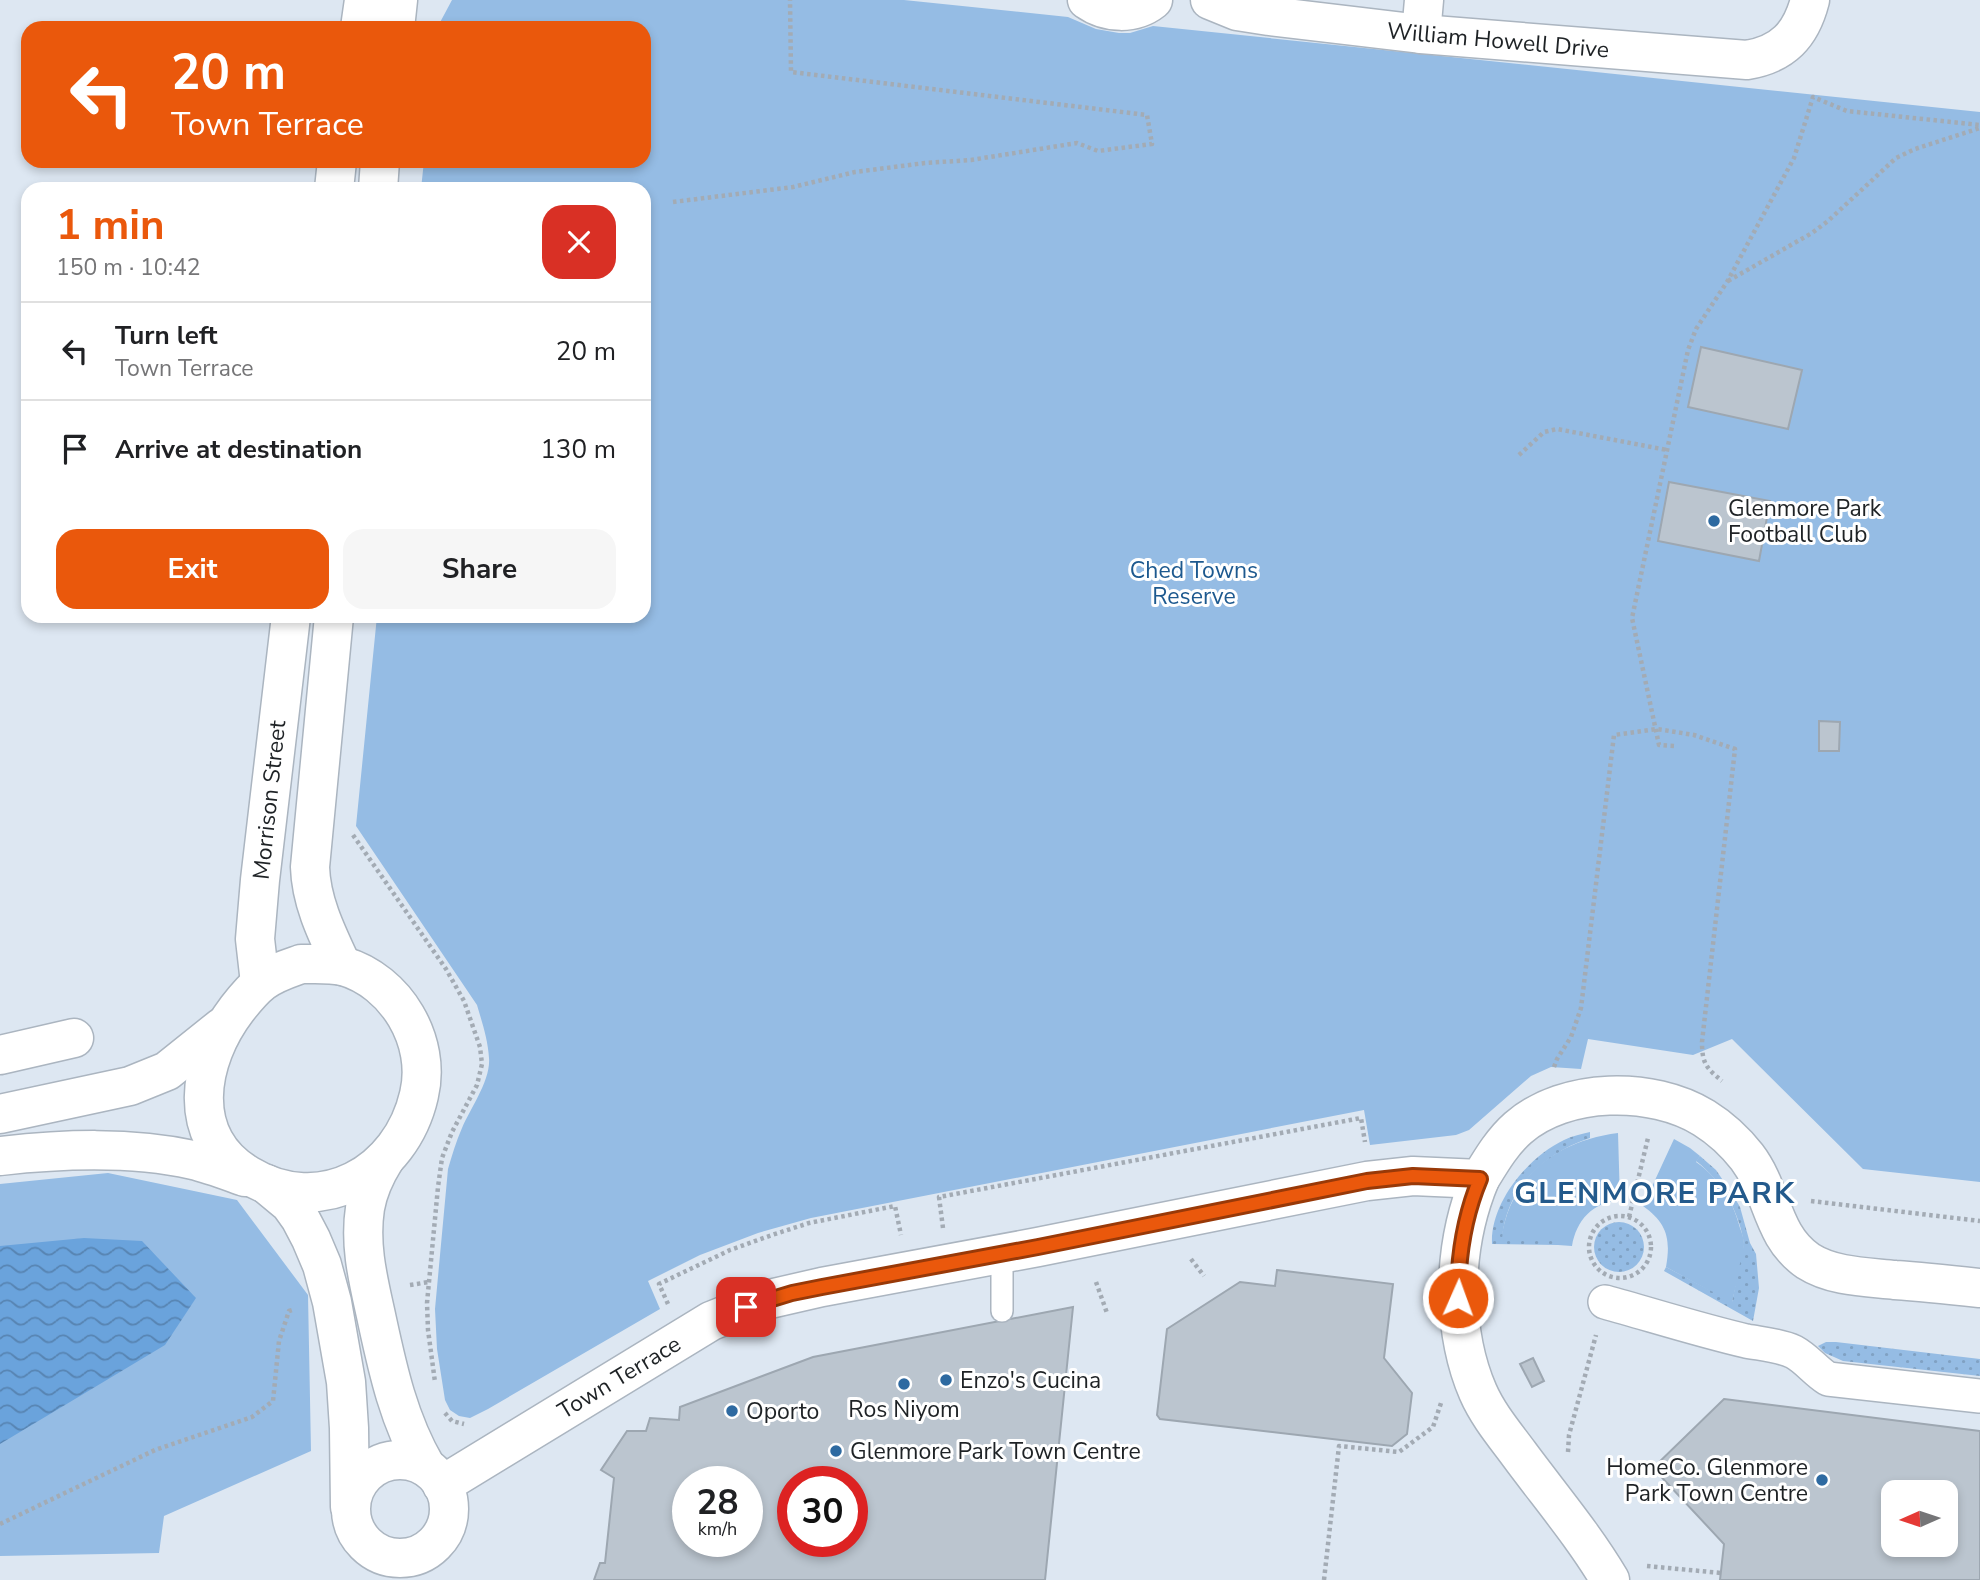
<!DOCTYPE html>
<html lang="en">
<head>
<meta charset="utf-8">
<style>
  :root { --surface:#fff; --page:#f6f6f6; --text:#202124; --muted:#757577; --line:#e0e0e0; --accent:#ea580c }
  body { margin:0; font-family:"Nunito Sans",sans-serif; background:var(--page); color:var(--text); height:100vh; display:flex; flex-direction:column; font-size:26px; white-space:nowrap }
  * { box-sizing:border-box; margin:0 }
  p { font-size:23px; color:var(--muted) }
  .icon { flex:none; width:38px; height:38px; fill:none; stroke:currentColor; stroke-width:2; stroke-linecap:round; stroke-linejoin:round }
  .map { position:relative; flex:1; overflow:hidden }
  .panel { position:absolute; left:21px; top:182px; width:630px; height:441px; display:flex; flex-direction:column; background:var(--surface); border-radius:21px; box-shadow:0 4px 10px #0003 }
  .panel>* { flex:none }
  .top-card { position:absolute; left:21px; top:21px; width:630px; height:147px; border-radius:21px; box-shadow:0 4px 10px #0003; background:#ea580c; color:#fff; overflow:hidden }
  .needle { width:46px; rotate:267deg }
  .tools { position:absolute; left:1881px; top:1480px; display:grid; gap:14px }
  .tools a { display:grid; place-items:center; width:77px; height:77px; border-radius:14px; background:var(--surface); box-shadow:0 4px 10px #0003; font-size:35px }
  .speed { position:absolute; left:672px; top:1466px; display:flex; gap:14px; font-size:35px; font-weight:700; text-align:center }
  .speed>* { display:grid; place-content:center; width:91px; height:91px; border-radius:50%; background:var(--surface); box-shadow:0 4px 10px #0003; line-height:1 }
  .speed small { font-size:18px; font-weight:400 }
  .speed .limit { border:10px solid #d22; background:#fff; color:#111 }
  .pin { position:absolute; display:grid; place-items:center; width:60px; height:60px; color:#fff; margin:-30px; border-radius:14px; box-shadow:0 4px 10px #0006 }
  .me { position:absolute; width:77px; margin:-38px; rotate:2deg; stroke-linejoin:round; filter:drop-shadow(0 0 5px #0008) }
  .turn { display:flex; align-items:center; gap:24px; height:147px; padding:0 35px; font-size:32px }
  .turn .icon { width:91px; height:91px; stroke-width:2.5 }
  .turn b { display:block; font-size:49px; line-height:60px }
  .round { display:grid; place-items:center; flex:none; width:74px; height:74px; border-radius:21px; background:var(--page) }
  .head { display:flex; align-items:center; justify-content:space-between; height:119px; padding:0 35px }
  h1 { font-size:42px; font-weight:700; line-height:52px; color:var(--accent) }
  .primary-button { display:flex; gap:14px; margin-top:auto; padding:14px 35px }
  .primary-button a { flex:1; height:80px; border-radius:21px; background:var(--accent); color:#fff; font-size:28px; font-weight:700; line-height:80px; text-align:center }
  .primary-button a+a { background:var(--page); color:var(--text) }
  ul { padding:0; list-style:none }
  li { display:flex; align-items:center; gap:21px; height:98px; padding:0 35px; border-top:2px solid var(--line) }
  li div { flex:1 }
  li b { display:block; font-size:26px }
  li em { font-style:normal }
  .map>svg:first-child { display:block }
</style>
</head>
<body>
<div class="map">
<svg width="1980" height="1580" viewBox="0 0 1980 1580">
  <defs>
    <pattern id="garden-dots" width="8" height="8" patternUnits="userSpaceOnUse" patternTransform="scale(1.75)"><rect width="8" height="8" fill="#95bce4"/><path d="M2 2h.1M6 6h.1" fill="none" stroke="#80a1c3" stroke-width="1.8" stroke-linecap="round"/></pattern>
    <pattern id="water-waves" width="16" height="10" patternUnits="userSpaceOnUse" patternTransform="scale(1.75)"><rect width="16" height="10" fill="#6aa3dc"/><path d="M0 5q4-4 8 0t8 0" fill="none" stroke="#5784b2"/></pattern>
  </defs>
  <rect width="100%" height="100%" fill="#dde7f2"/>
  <!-- green -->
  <g fill="#95bce4">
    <path d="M452,0H904L1068,17L1096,29L1119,33H1130L1153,26L1980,112V1182L1863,1169L1732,1039L1693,1055L1588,1039L1581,1069L1551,1067L1531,1076L1469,1130L1456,1135L1370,1145L1364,1110L811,1218L758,1233L700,1255L648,1281L660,1309L488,1409L470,1418L459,1416L450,1410L445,1400L437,1349L435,1309L448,1169C452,1155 456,1142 462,1128C470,1109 491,1080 489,1058C488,1040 482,1022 477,1005L356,826L377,616H644V189H421L424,161H644V28H437Z"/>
    <path d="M1618,1133L1620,1201C1593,1201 1576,1221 1572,1246L1558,1245V1240H1501C1510,1176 1556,1141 1618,1133Z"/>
    <path d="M1674,1139L1690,1148L1700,1156L1696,1162C1719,1178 1733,1201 1740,1228C1742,1233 1744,1239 1744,1244C1744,1261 1735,1286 1732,1303L1666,1267C1671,1239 1667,1223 1643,1206Z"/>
    <polygon points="108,1173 237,1200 308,1295 311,1451 164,1516 159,1553 0,1556 0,1184"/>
  </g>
  <!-- garden -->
  <g fill="url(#garden-dots)">
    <path d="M1590,1132V1138C1544,1153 1505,1189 1502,1240L1558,1239V1245L1492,1244C1490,1203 1528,1157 1564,1140C1572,1136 1582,1134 1590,1132Z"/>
    <path d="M1700,1156L1716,1170L1733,1195L1740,1207L1750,1243L1756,1254L1759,1288L1753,1321L1664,1271L1666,1267L1732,1302L1744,1244C1739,1211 1722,1181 1696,1161Z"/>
    <circle cx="1619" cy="1247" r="25"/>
    <polygon points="1826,1342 1836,1342 1980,1359 1980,1376 1843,1361 1825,1353 1818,1346"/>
  </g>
  <!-- water -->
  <polygon fill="url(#water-waves)" points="84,1238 142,1241 196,1298 165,1345 0,1444 0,1246"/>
  <!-- building -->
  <g fill="#bbc5cf" stroke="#9da7b1" stroke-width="2" fill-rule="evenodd">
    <polygon points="1701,347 1802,370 1788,429 1688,407"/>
    <polygon points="1669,482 1770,501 1759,561 1658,541"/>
    <polygon points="1819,721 1840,722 1839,751 1819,751"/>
    <polygon points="1277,1270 1393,1284 1384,1358 1412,1393 1407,1434 1392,1446 1160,1419 1157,1415 1167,1329 1240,1282 1275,1286"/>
    <path d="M1073,1307L1045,1580H594L600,1563H605L614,1478L601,1470L627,1431H646L650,1418L679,1420L680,1407L813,1357ZM688,1482H747V1542H688ZM793,1482H852V1542H793Z"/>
    <polygon points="1533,1358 1544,1381 1532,1387 1520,1364"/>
    <path d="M1724,1399L1980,1431V1580H1720L1724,1544L1653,1468ZM1894,1493H1946V1545H1894Z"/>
  </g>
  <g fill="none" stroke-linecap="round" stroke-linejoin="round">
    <defs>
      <polyline id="service" points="1002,1311 1002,1254"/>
      <path id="pedestrian" d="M1605,1302C1652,1315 1699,1330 1746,1341C1762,1344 1779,1345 1794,1352C1807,1359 1815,1371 1828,1379L1980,1396"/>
      <g id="minor">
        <path d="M1087,0C1107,14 1134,15 1153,0"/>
        <path d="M1210,0L1237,11L1269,16L1421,34L1747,60C1783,54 1801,35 1810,0"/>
        <polyline points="1421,34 1424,0"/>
        <polyline points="0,1055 74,1038"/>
        <path d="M1480,1179C1465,1215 1458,1253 1458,1293C1459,1328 1464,1360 1478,1392C1488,1415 1505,1435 1519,1454C1550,1496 1584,1536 1610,1580"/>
        <path d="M442,1485L711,1321L761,1301L822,1287L1038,1247L1367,1181L1413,1176L1480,1179C1491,1161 1502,1142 1518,1128C1565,1087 1652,1086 1704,1118C1720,1128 1736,1143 1747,1157C1773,1191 1771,1236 1808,1261C1833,1277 1867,1277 1895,1280C1924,1282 1952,1285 1980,1288"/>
      </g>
      <g id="tertiary">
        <polyline points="360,28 364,0"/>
        <polyline points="395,28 398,0"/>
        <polyline points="334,189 337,161"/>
        <polyline points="378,189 380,161"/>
        <path d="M334,616L310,867C311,902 327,934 342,966"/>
        <polyline points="260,983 255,939 260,880 291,616"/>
      </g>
      <g id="secondary">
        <path d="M301,964C314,964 330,963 343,966C396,981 432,1041 419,1095C401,1174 321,1219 248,1175C184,1137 198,1060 237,1009C244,1000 253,989 262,982C274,973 287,969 301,964Z"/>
        <polyline points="0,1114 130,1086 167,1071 222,1027"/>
        <path d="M0,1156C63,1149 131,1146 193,1160C210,1164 228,1171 245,1177"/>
        <path d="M385,1159C375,1175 368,1190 365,1208C359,1247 369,1283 377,1320C388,1371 399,1421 426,1467"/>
        <polyline points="266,1184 290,1204 300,1218 311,1239 322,1265 332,1302 346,1382 349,1428 350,1507"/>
        <circle cx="400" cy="1509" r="49"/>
      </g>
    </defs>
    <!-- service casing -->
    <use href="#service" stroke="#abb5c0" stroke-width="24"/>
    <!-- pedestrian casing -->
    <use href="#pedestrian" stroke="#abb5c0" stroke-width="36"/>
    <!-- minor casing -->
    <use href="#minor" stroke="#abb5c0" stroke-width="41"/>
    <!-- tertiary casing -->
    <use href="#tertiary" stroke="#abb5c0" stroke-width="41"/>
    <!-- secondary casing -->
    <use href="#secondary" stroke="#abb5c0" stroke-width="41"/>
    <!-- path -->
    <g stroke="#a3abb4" stroke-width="4.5" stroke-dasharray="3.5 3.5" stroke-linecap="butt">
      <polyline points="673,202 793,187 855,172 925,163 971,160 1077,143 1098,151 1152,144 1147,115 791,72 790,0"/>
      <polyline points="1728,281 1812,233 1828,221 1896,158 1915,149 1980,128"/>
      <polyline points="1519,455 1544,432 1557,429 1667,450"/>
      <polyline points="1674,746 1659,745 1632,618 1688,350 1696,329 1727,282 1794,158 1813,97 1847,111 1980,125"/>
      <polyline points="353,835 446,969 464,1001 480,1047 482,1064 477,1085 452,1132 442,1158 438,1187 427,1303 428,1330 435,1382"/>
      <path d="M1554,1067L1557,1059L1571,1037L1581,1008L1614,735L1657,729L1694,735L1735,749L1702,1042C1702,1063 1706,1068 1722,1081"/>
      <polyline points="1811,1201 1980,1221"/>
      <circle cx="1620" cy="1247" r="31"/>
      <polyline points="1629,1217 1648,1138"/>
      <polyline points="943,1228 939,1197 1361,1118 1365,1142"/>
      <polyline points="1191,1259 1204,1276"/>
      <polyline points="1096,1282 1107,1313"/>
      <polyline points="410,1285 429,1282"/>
      <polyline points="668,1304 659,1284 730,1250 772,1235 809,1223 895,1206 901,1235"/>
      <polyline points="445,1413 452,1421 464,1424"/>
      <polyline points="1568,1452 1569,1435 1596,1335"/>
      <polyline points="0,1524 155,1450 252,1417 273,1401 279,1341 289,1311 295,1309"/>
      <polyline points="1647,1566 1721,1573"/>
      <polyline points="1324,1580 1339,1446 1399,1452 1433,1427 1441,1403"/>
    </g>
    <!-- service -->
    <use href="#service" stroke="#fff" stroke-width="21"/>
    <!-- pedestrian -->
    <use href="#pedestrian" stroke="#fff" stroke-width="33"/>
    <!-- minor -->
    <use href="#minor" stroke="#fff" stroke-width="38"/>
    <!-- tertiary -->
    <use href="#tertiary" stroke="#fff" stroke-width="38"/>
    <!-- secondary -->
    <use href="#secondary" stroke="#fff" stroke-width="38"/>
  </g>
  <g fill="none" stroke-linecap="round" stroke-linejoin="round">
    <defs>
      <path id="route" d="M746,1307L792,1293L822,1287L1038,1247L1367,1181L1413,1176L1480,1179C1464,1217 1458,1257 1458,1298"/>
    </defs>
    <!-- route casing -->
    <use href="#route" stroke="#983908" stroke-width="18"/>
    <!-- route -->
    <use href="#route" stroke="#ea580c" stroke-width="12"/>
  </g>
  <!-- markers -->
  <g fill="#2e6aa1" stroke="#fff" stroke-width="2.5">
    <circle cx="1714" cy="521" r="7"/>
    <circle cx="946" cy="1380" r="7"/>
    <circle cx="904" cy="1384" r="7"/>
    <circle cx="732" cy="1411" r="7"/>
    <circle cx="836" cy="1451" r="7"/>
    <circle cx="1822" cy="1480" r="7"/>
  </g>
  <g text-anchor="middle" stroke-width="6" stroke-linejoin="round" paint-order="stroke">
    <!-- street labels -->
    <g font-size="23" fill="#1e2225" stroke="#fff">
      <text transform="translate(1498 40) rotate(5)" y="8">William Howell Drive</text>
      <text transform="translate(269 800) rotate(-84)" y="8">Morrison Street</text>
      <text transform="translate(619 1377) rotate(-31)" y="8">Town Terrace</text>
    </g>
    <!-- poi labels -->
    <g font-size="23" fill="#1e2225" stroke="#fff" text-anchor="start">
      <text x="1728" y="516">Glenmore Park<tspan x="1728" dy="26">Football Club</tspan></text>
      <text x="960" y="1388">Enzo's Cucina</text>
      <text x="904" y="1417" text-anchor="middle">Ros Niyom</text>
      <text x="746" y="1419">Oporto</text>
      <text x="850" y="1459">Glenmore Park Town Centre</text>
      <text x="1808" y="1475" text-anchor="end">HomeCo. Glenmore<tspan x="1808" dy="26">Park Town Centre</tspan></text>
    </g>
    <!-- park labels -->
    <g font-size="23" fill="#1d598f" stroke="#fff">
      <text x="1194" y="578">Ched Towns<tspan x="1194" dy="26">Reserve</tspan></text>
    </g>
    <!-- district labels -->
    <g font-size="30" font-weight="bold" letter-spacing="2" fill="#235a8c" stroke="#fff">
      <text x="1655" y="1203">GLENMORE PARK</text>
    </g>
  </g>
</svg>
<div class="tools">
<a><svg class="needle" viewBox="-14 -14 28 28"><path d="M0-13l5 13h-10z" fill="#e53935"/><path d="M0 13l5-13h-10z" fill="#757577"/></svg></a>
</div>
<div class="speed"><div>28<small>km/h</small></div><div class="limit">30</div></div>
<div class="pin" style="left:746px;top:1307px;background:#d93025"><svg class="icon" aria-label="arrive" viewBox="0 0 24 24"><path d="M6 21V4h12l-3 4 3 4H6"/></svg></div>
<svg class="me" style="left:1458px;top:1298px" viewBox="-20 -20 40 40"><circle r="17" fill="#ea580c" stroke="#fff" stroke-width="3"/><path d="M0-11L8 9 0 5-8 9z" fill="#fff"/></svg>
<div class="top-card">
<div class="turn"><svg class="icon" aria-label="left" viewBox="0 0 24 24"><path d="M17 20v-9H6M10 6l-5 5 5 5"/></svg><div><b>20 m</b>Town Terrace</div></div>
</div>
<section class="panel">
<div class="head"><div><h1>1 min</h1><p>150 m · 10:42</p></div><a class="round" style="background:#d93025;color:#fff"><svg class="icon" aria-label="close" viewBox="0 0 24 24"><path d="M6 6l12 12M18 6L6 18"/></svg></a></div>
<ul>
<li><svg class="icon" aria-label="left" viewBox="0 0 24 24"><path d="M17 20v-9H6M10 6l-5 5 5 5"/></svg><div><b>Turn left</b><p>Town Terrace</p></div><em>20 m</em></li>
<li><svg class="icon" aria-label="arrive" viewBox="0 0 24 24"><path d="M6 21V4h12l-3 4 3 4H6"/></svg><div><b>Arrive at destination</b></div><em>130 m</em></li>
</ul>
<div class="primary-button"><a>Exit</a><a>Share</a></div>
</section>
</div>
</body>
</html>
